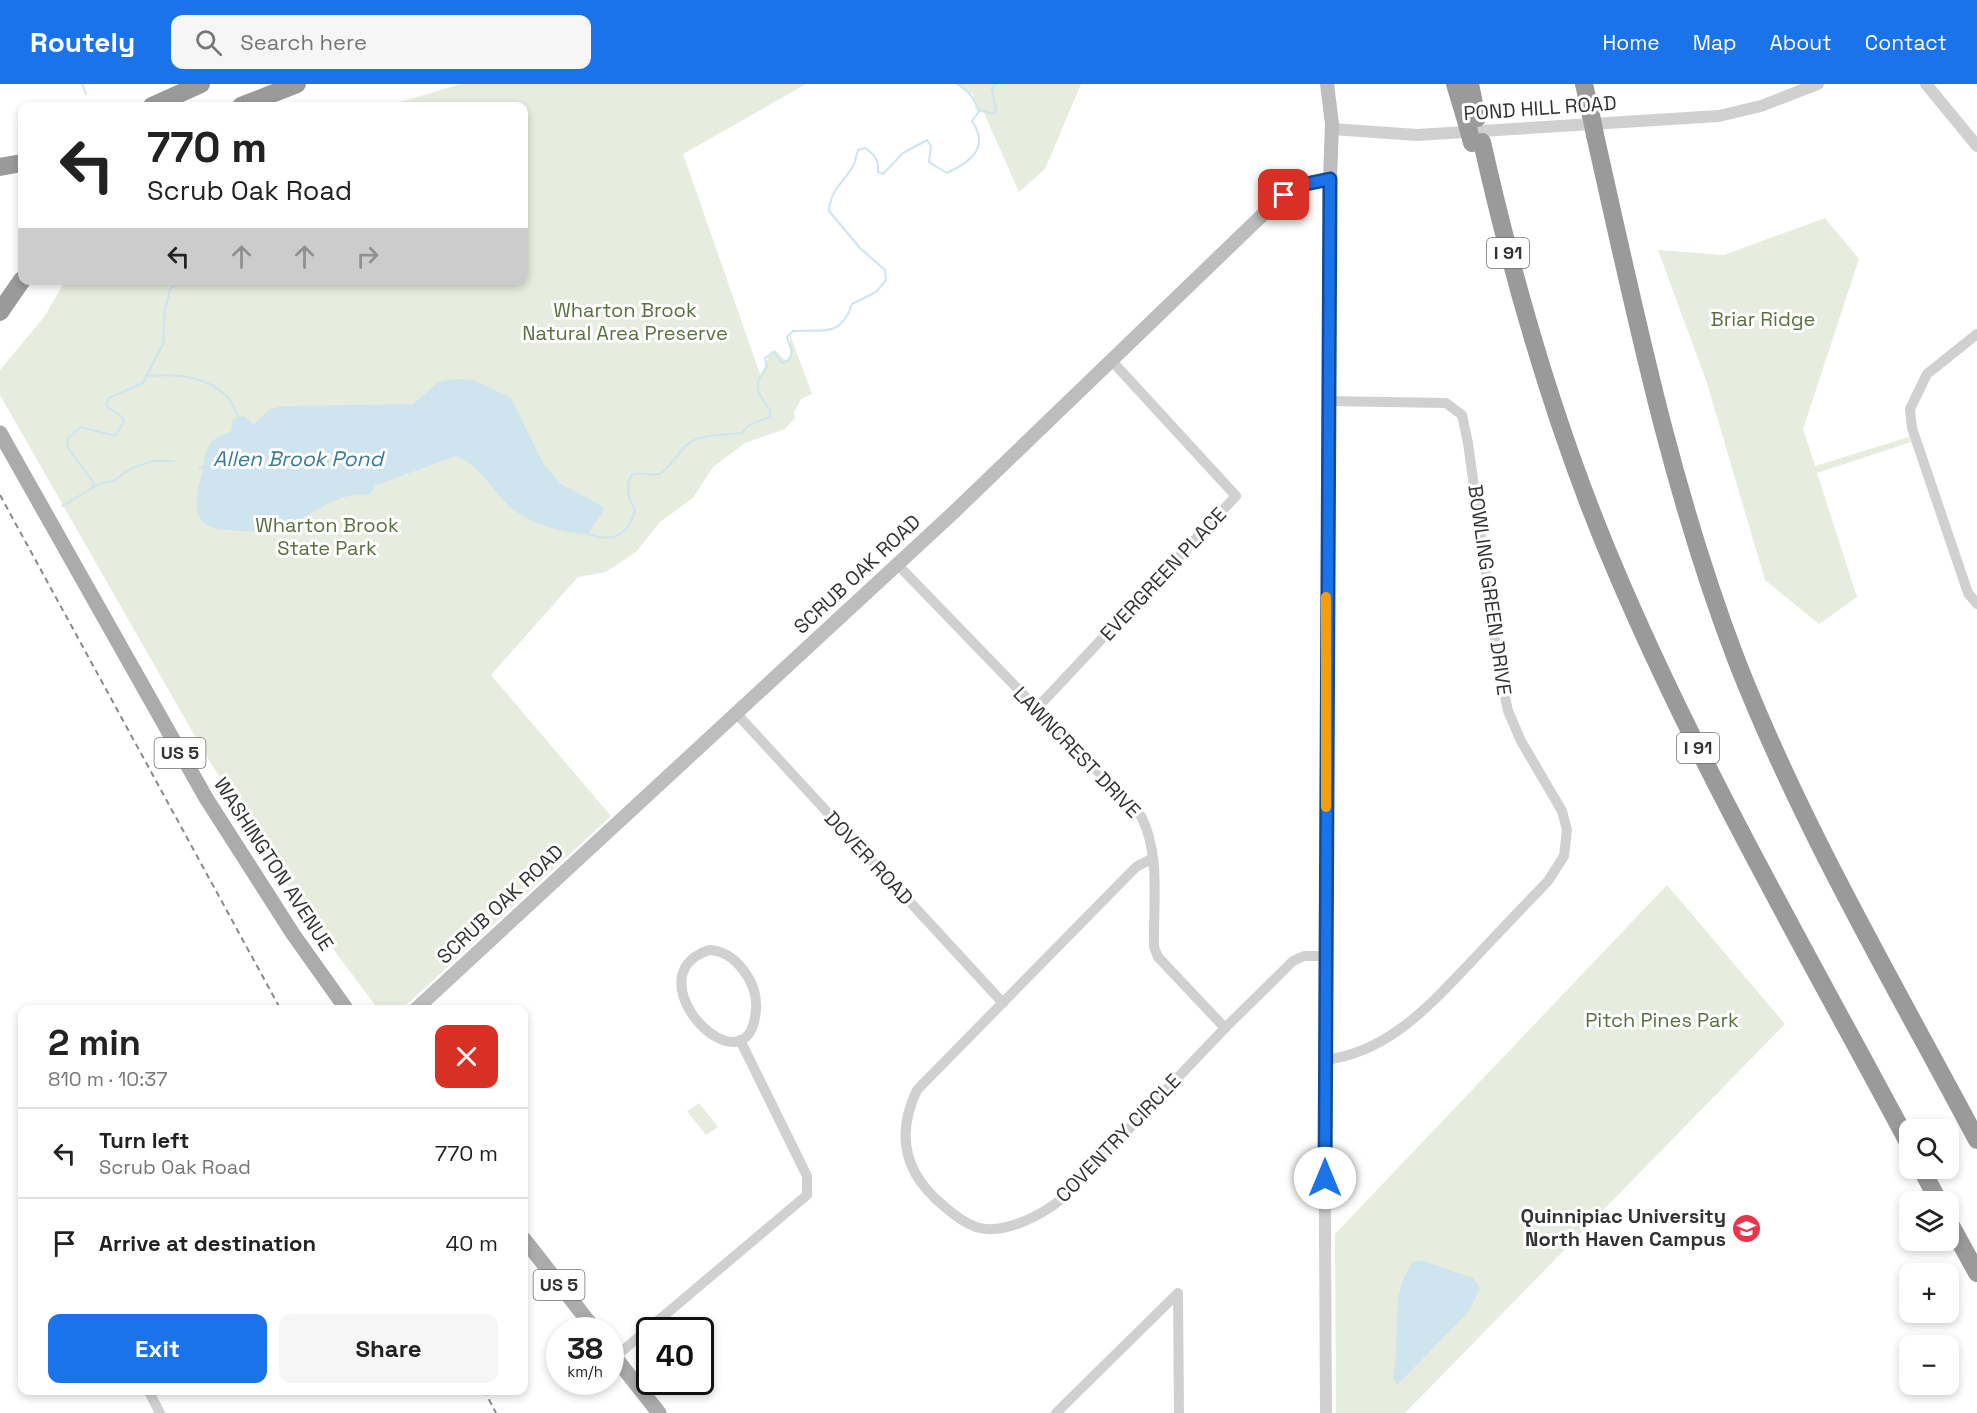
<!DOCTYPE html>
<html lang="en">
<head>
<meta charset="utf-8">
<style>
  :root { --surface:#fff; --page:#f6f6f6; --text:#222; --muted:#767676; --line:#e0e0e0; --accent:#1a73e8 }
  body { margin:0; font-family:"Space Grotesk",sans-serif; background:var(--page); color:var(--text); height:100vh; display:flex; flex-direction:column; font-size:22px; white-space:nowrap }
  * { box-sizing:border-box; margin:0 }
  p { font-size:20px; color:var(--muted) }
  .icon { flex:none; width:33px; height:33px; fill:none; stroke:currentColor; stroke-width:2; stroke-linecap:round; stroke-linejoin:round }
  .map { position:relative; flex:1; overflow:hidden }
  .sheet { position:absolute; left:18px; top:921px; width:510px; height:390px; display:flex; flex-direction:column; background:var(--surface); border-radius:12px; box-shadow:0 3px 9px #0003 }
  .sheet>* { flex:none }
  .hud { position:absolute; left:18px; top:18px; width:510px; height:183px; border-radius:12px; box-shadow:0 3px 9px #0003; background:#fff; color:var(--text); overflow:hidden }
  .fabs { position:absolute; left:1899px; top:1035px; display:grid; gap:12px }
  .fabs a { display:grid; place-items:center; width:60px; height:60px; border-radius:12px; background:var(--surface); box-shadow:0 3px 9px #0003; font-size:30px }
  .speed { position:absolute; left:546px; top:1233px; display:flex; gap:12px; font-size:30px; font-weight:700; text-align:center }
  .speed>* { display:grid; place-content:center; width:78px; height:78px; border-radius:50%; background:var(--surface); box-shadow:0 3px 9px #0003; line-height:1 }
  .speed small { font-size:15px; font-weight:400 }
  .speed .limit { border:3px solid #111; border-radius:9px; background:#fff; color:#111 }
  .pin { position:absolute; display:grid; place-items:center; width:51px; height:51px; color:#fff; margin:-26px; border-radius:12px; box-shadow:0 3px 9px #0006 }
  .me { position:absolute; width:66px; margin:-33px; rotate:0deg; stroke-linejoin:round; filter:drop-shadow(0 0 4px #0008) }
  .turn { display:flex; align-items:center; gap:21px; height:126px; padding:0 30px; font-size:27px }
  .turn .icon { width:78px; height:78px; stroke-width:2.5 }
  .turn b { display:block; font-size:42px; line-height:51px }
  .lanes { display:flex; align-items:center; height:57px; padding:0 30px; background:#0003; justify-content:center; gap:30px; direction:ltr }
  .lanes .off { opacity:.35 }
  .round { display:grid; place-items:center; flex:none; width:63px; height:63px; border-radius:12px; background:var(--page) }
  .head { display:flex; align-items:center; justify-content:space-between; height:102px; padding:0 30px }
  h1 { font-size:36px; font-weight:700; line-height:45px }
  .button { display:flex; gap:12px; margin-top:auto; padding:12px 30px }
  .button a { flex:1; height:69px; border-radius:12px; background:var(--accent); color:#fff; font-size:24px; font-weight:700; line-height:69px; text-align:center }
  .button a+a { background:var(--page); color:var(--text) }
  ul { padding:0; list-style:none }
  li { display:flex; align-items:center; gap:18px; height:90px; padding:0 30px; border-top:2px solid var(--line) }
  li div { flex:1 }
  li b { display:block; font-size:22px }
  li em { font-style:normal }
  header { display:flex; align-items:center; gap:36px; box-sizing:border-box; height:84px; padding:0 30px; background:var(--accent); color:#fff }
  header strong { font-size:28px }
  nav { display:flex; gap:33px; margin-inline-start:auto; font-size:21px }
  .search { width:420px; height:54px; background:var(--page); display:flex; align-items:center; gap:15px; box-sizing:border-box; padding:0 21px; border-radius:12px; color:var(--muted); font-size:22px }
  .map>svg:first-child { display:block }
</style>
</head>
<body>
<header>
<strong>Routely</strong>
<div class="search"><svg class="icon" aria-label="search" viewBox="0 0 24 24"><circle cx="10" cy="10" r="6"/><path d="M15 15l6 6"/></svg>Search here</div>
<nav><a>Home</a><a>Map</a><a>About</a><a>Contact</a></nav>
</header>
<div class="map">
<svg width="1977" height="1329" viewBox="0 0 1977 1329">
  <rect width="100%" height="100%" fill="#fff"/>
  <!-- green -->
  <g fill="#e6ecde">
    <polygon points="461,0 806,0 683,70 761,293 770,269 775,266 785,276 790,273 790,251 812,310 801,315 794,328 795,334 785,345 745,359 713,383 693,414 660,438 636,468 606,488 578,493 491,591 611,732 402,925 378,925 298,818 204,668 0,311 0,286 44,233 65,197 524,196 524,22 387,22"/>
    <polygon points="955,0 1081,0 1045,85 1019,108 984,29 976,27 973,10"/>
    <polygon points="1825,134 1859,175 1803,345 1815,382 1909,353 1911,358 1817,389 1857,513 1819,540 1765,496 1707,299 1658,166 1724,171"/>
    <polygon points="1667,801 1785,940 1405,1329 1336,1329 1335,1150"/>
    <polygon points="699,1019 718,1043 706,1051 687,1027"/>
  </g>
  <!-- water -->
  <g fill="#cee4ef">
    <path d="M454,295L474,296L511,314L543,379L561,400L602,422L604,426L588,450C561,449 522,438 503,416C488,399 477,380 456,372L376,401L369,411C337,405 304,439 275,446C259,449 236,447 219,445C188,440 196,412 202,390C204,381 204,370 208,363C213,354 222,350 231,348L233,335L244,332L254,340L270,325L283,322L413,320L439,298Z"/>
    <path d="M1420,1176L1473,1194L1480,1204L1469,1227L1397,1301L1393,1294C1402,1255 1387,1213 1413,1178Z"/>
  </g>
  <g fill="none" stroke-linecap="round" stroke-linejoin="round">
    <!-- stream -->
    <g stroke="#cee4ef" stroke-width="2">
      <polyline points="82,0 86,10"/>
      <polyline points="958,0 970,10 980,26"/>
      <path d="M146,292C174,290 209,291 229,315C234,321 236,329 240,336"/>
      <polyline points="199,383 205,384"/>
      <polyline points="92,404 94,399 68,364 67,355 81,343 115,352 124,338 121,332 106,322 109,314 143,299 163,260 165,225 170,206 179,196"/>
      <polyline points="62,422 101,399 114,397 130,385 153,377 174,377"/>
      <path d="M588,450C613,459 628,452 635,426C628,414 626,404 631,391C641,387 649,392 659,390C667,388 679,367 688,360C701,350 726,351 742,349L749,341L770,333V326C757,309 752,300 767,283L765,274L774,268L782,279L788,277L792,269L787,253L793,247C823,245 841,254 852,220L876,208L886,196L885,186L860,164L829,127C830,105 845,98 854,80C856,76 856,71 858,66L865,64C875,71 879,76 878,88L883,90L903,69L927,56L931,62L929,78L947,89C971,78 990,63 972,37L980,26L992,30L996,27L992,5L995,0"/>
    </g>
    <!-- minor -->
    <g stroke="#d0d0d0" stroke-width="10">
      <polyline points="1977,250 1927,290 1910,325 1912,344 1968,509 1977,520"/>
      <path d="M897,480L1141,732C1161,771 1153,820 1154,863L1158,873L1225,944"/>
      <polyline points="1037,624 1236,412 1111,276"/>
      <polyline points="736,629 1003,919"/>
      <path d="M1153,774L1136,783L917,1006C895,1052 905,1091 945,1123C954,1131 965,1139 976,1143C1004,1152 1044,1130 1064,1113L1225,944L1293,877L1304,872H1325"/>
      <path d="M709,866C736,867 758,899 756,925C750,1016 628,893 709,866Z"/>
      <path d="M1324,976C1388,969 1430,921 1471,878C1496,851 1522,824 1548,797L1564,772L1567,746L1562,727L1521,657L1508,627L1499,584L1468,359L1462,331L1446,319L1328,317"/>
      <polyline points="615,1273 807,1111 807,1092 740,956"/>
      <polyline points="148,1306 160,1329"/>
      <polyline points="1056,1329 1178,1209 1179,1329"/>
    </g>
    <!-- tertiary -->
    <g stroke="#d0d0d0" stroke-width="12">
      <polyline points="1926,0 1977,62"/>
      <polyline points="1332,45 1417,51 1719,32 1761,22 1818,0"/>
      <polyline points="1326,1329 1324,976 1330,95"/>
    </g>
    <!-- secondary -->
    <polyline stroke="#bdbdbd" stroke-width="14" points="415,926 954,428 1280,114 1301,101 1330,95 1332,40 1327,0"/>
    <!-- primary -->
    <g stroke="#ababab" stroke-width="15">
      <polyline points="0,349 206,714 293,850 347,926"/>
      <polyline points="524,1155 595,1246"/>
      <polyline points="610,1267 659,1329"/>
    </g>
    <!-- motorway -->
    <g stroke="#9a9a9a" stroke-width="18">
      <polyline points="1455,0 1467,40"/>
      <polyline points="1470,0 1477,34"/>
      <polyline points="1584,0 1591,31"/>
      <polyline points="152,22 201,0"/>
      <polyline points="241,22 297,0"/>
      <path d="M1595,51C1635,228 1671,405 1736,575C1801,742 1893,898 1977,1056"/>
      <path d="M1482,58C1516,209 1559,357 1621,499C1704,692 1811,876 1910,1062"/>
      <polyline points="0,83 22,79"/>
      <polyline points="0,228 22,196"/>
      <polyline points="1921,1084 1939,1118"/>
      <polyline points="1948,1136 1977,1189"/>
    </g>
    <!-- rail -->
    <g stroke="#888" stroke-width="2" stroke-dasharray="6 4.5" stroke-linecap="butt">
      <polyline points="0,411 281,926"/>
      <polyline points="484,1306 496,1329"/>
    </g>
    <!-- motorway-bridge -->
    <g stroke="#9a9a9a" stroke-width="18">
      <polyline points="1591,31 1595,51"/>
      <polyline points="1467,40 1472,59"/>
    </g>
  </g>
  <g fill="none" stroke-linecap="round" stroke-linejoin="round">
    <defs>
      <polyline id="route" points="1284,111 1301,101 1330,95 1325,1094"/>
    </defs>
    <!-- route casing -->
    <use href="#route" stroke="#114b97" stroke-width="15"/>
    <!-- route -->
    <use href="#route" stroke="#1a73e8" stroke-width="10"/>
    <!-- slow -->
    <polyline stroke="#f59e0b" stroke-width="10" points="1326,513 1326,723"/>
  </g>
  <!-- icons -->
  <defs>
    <symbol id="university-disc" viewBox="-11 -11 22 22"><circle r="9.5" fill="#eb334b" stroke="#fff"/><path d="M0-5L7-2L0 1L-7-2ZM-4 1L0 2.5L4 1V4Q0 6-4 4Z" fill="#fff"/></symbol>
  </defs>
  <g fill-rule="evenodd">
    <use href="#university-disc" x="1730" y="1128" width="33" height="33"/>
  </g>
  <g text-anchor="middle" stroke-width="6" stroke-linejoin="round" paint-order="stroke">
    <!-- shield labels -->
    <g fill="#fff" stroke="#707070" stroke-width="1.5">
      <rect x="1487" y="154" width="42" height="30" rx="4.5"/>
      <rect x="1677" y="649" width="42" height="30" rx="4.5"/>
      <rect x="154.5" y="654" width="51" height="30" rx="4.5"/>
      <rect x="533.5" y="1186" width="51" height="30" rx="4.5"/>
    </g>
    <g font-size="18" font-weight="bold" fill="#333">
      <text x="1508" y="175">I 91</text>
      <text x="1698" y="670">I 91</text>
      <text x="180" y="675">US 5</text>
      <text x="559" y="1207">US 5</text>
    </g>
    <!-- street labels -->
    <g font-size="20" fill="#333" stroke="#fff">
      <text transform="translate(1540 24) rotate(-4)" y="7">POND HILL ROAD</text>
      <text transform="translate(857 490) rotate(-43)" y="7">SCRUB OAK ROAD</text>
      <text transform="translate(1163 490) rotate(-47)" y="7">EVERGREEN PLACE</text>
      <text transform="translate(1490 506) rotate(82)" y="7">BOWLING GREEN DRIVE</text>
      <text transform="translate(1077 668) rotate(46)" y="7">LAWNCREST DRIVE</text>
      <text transform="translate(869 774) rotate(47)" y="7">DOVER ROAD</text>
      <text transform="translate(274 780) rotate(57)" y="7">WASHINGTON AVENUE</text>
      <text transform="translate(500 820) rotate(-43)" y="7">SCRUB OAK ROAD</text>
      <text transform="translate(1118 1054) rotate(-46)" y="7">COVENTRY CIRCLE</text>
    </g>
    <!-- park labels -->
    <g font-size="20" fill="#58713d" stroke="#fff">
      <text x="625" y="233">Wharton Brook<tspan x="625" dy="23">Natural Area Preserve</tspan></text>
      <text x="1763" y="242">Briar Ridge</text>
      <text x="327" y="448">Wharton Brook<tspan x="327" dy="23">State Park</tspan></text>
      <text x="1662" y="943">Pitch Pines Park</text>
    </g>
    <!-- poi labels -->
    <g font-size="20" font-weight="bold" fill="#333" stroke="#fff" text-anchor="end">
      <text x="1726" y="1139">Quinnipiac University<tspan x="1726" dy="23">North Haven Campus</tspan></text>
    </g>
    <!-- water labels -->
    <g font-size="21" font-style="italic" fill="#3c7a99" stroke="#fff">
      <text x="298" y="382">Allen Brook Pond</text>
    </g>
  </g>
</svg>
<div class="fabs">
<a><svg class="icon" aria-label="search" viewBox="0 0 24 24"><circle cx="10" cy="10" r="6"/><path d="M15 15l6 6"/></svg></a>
<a><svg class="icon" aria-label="layers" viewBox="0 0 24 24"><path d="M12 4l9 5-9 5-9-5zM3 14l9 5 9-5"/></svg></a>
<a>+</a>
<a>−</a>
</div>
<div class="speed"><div>38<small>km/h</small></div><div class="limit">40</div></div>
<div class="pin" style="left:1284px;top:111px;background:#d93025"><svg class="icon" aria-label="arrive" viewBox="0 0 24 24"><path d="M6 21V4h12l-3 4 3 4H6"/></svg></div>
<svg class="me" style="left:1325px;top:1094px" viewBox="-20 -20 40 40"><circle r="19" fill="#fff"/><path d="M0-13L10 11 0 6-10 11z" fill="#1a73e8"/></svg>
<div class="hud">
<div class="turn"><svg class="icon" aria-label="left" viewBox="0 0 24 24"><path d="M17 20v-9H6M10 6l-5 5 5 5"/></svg><div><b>770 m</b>Scrub Oak Road</div></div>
<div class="lanes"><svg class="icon" aria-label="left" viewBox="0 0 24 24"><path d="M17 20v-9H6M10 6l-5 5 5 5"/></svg><svg class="icon off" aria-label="ahead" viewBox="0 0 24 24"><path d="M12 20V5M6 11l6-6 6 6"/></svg><svg class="icon off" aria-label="ahead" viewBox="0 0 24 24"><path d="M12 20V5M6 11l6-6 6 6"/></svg><svg class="icon off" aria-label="right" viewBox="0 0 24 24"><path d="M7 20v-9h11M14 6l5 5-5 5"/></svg></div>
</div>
<section class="sheet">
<div class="head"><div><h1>2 min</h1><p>810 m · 10:37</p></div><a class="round" style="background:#d93025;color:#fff"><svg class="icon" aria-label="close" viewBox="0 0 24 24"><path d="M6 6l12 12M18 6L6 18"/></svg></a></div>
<ul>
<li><svg class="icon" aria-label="left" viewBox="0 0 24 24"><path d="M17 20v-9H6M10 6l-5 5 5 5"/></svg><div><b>Turn left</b><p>Scrub Oak Road</p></div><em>770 m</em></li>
<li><svg class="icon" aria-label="arrive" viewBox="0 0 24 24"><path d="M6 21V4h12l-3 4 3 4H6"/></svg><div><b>Arrive at destination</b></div><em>40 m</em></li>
</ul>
<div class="button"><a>Exit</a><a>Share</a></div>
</section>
</div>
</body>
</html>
